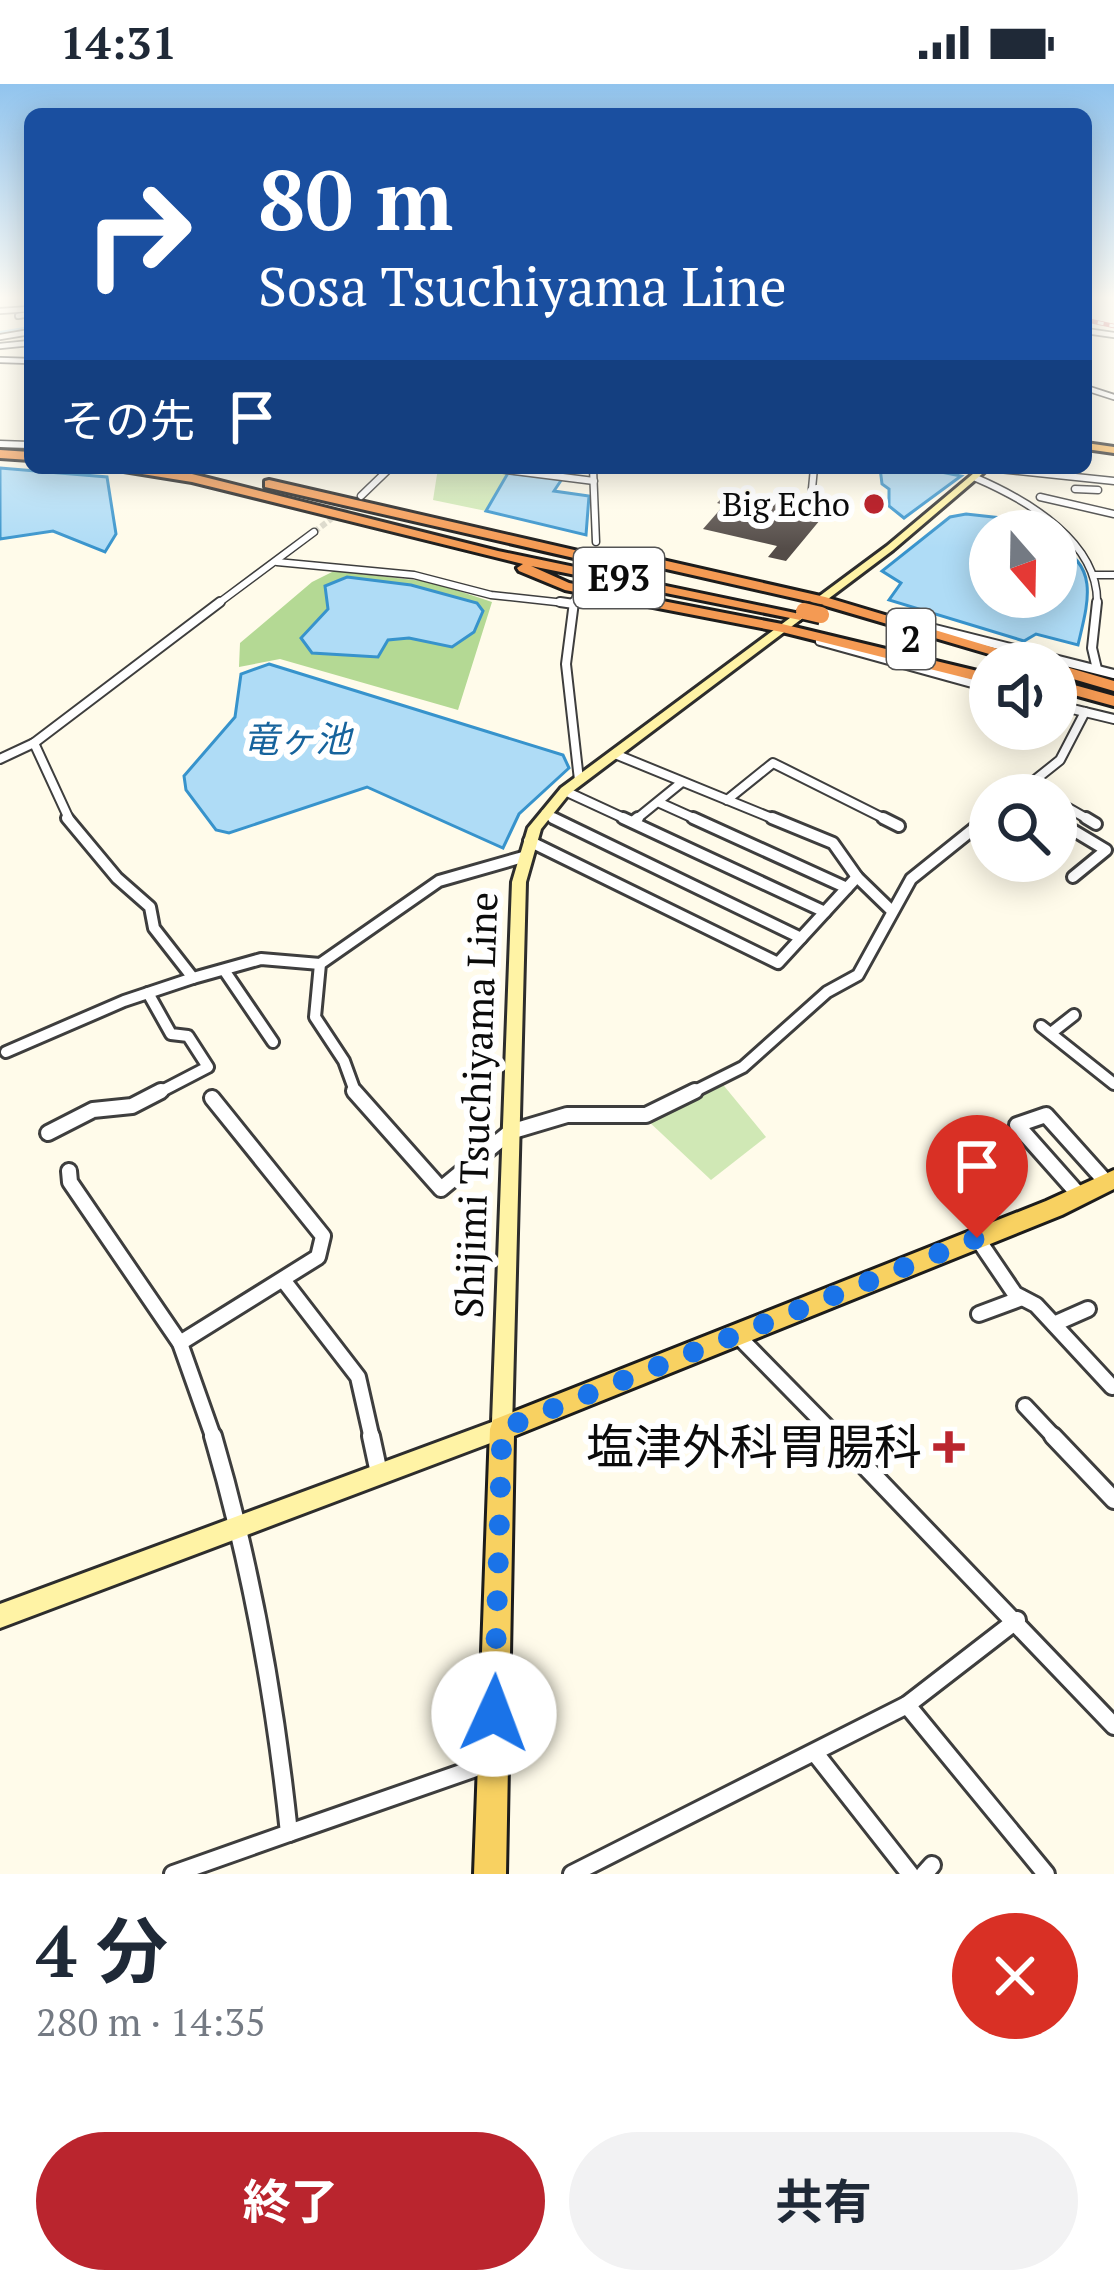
<!DOCTYPE html>
<html lang="ja">
<head>
<meta charset="utf-8">
<style>
  :root { --surface:#fff; --page:#f2f2f3; --text:#1f2937; --muted:#747a83; --accent:#ba252e }
  body { margin:0; font-family:"PT Serif","Noto Sans JP",serif; background:var(--page); color:var(--text); height:100vh; display:flex; flex-direction:column; font-size:45px; white-space:nowrap }
  * { box-sizing:border-box; margin:0 }
  p { font-size:39px; color:var(--muted) }
  .icon { flex:none; width:66px; height:66px; fill:none; stroke:currentColor; stroke-width:2; stroke-linecap:round; stroke-linejoin:round }
  .map { position:relative; height:1790px; overflow:hidden }
  .details { display:flex; flex-direction:column; background:var(--surface); flex:1 }
  .details>* { flex:none }
  .banner { position:absolute; left:24px; top:24px; width:1068px; height:366px; border-radius:18px; box-shadow:0 6px 30px #0003; background:#1a4fa0; color:#fff; overflow:hidden }
  .needle { width:78px; rotate:160deg }
  .tools { position:absolute; left:969px; top:426px; display:grid; gap:24px }
  .tools a { display:grid; place-items:center; width:108px; height:108px; border-radius:50%; background:var(--surface); box-shadow:0 6px 30px #0003; font-size:60px }
  .pin { position:absolute; display:grid; place-items:center; width:102px; height:102px; color:#fff; margin:-123px -51px; border-radius:50% 50% 50% 0; rotate:-45deg; box-shadow:0 0 12px #0007 }
  .pin .icon { rotate:45deg }
  .me { position:absolute; width:132px; margin:-66px; rotate:2deg; stroke-linejoin:round; filter:drop-shadow(0 0 9px #0008) }
  .turn { display:flex; align-items:center; gap:42px; height:252px; padding:0 36px; font-size:54px }
  .turn .icon { width:156px; height:156px; stroke-width:2.5 }
  .turn b { display:block; font-size:84px; line-height:102px }
  .then { display:flex; align-items:center; height:114px; padding:0 36px; background:#0003; gap:24px; font-size:45px }
  .round { display:grid; place-items:center; flex:none; width:126px; height:126px; border-radius:63px; background:var(--page) }
  .summary { display:flex; align-items:center; justify-content:space-between; height:204px; padding:0 36px }
  h1 { font-size:72px; font-weight:700; line-height:90px }
  .button { display:flex; gap:24px; margin-top:auto; padding:24px 36px }
  .button a { flex:1; height:138px; border-radius:72px; background:var(--accent); color:#fff; font-size:48px; font-weight:700; line-height:138px; text-align:center }
  .button a+a { background:var(--page); color:var(--text) }
  .status { display:flex; justify-content:space-between; align-items:center; height:84px; padding:0 60px; background:var(--surface); direction:ltr }
  .status svg { height:33px; fill:currentColor }
  .map>svg:first-child { display:block }
</style>
</head>
<body>
<div class="status"><b>14:31</b><svg viewBox="0 0 49 12"><path d="M0 12V9h3v3zM5 12V6h3v6zM10 12V3h3v9zM15 12V0h3v12zM26 1h20v11H26zM47 4h2v5h-2z"/></svg></div>
<div class="map">
<svg width="1114" height="1790" viewBox="0 0 1114 1790">
  <rect width="100%" height="100%" fill="#fffbea"/>
  <!-- green -->
  <g fill="#d0e8b5">
    <polygon points="438,384 513,388 486,427 433,416"/>
    <polygon points="720,997 766,1053 711,1096 646,1035"/>
  </g>
  <!-- forest -->
  <polygon fill="#b4d994" points="334,487 432,498 492,518 458,626 280,575 239,583 240,559 312,498"/>
  <!-- water -->
  <g fill="#afdcf6" stroke="#3793cc" stroke-width="3">
    <polygon points="0,384 107,393 116,450 105,468 53,447 0,455"/>
    <polygon points="880,384 921,384 961,392 904,434 889,422 889,405 882,400"/>
    <polygon points="508,389 562,395 554,407 589,412 586,451 486,427"/>
    <path d="M966,430L1011,435L1039,447H990V513H1056V462C1101,481 1087,522 1078,561L1036,550L1024,557L889,516L901,499L882,487L950,433Z"/>
    <polygon points="347,493 411,501 477,519 483,527 474,548 452,563 409,554 388,556 378,573 312,569 301,554 328,525 325,502"/>
    <polygon points="269,580 563,671 569,684 519,730 503,764 367,703 229,749 216,746 186,706 184,692 235,633 241,590"/>
  </g>
  <g fill="none" stroke-linecap="round" stroke-linejoin="round">
    <!-- river -->
    <polygon fill="#afdcf6" fill-rule="evenodd" points="30,242 30,248 0,253 0,247"/>
  </g>
  <!-- building -->
  <polygon fill="#544c48" points="727,409 825,430 786,477 768,473 777,462 703,445 724,421 717,419"/>
  <g fill="none" stroke-linecap="round" stroke-linejoin="round">
    <!-- minor-tunnel -->
    <g stroke="#dad7c9" stroke-width="6" stroke-dasharray="6 3" stroke-linecap="butt">
      <polyline points="314,448 361,412"/>
      <polyline points="576,512 596,458"/>
    </g>
    <defs>
      <g id="minor-far5">
        <polyline points="0,227 30,225"/>
        <polyline points="18,232 30,230"/>
        <polyline points="1086,247 1114,251"/>
        <polyline points="0,253 30,248"/>
        <polyline points="0,262 30,259"/>
        <polyline points="0,276 30,277"/>
        <polyline points="1086,304 1114,313"/>
      </g>
      <g id="minor-far4">
        <polyline points="0,360 30,361"/>
        <polyline points="491,384 594,397"/>
        <polyline points="593,384 596,458"/>
        <polyline points="989,384 1114,397"/>
        <path d="M976,394C1027,416 1100,458 1097,521"/>
        <polyline points="1075,405 1098,406"/>
        <polyline points="361,412 390,384"/>
        <polyline points="1040,413 1114,430"/>
        <polyline points="811,415 814,384"/>
        <polyline points="277,478 414,491 491,511 574,520"/>
        <polyline points="1094,491 1114,491"/>
        <polyline points="216,521 314,448"/>
        <polyline points="574,521 576,512"/>
      </g>
      <g id="minor-far3">
        <polyline points="560,518 574,520"/>
        <polyline points="574,518 566,580 579,696"/>
        <polyline points="899,536 1114,590"/>
        <polyline points="820,557 990,604"/>
        <polyline points="1097,585 1092,564 1097,518"/>
        <polyline points="1056,621 1114,635"/>
        <polyline points="34,659 70,737"/>
        <polyline points="615,670 779,737"/>
        <polyline points="0,675 34,659 220,518"/>
        <polyline points="565,707 630,737"/>
        <polyline points="1016,711 1060,676 1085,628"/>
        <polyline points="727,716 773,679 889,737"/>
        <polyline points="1056,717 1091,737"/>
        <polyline points="660,719 700,737"/>
        <polyline points="545,730 560,737"/>
        <polyline points="634,737 682,698"/>
        <polyline points="984,737 990,732"/>
      </g>
      <g id="minor-far2">
        <polyline points="67,734 117,794 150,823 154,844 193,894 261,875 320,880"/>
        <polyline points="553,734 801,854"/>
        <polyline points="623,734 825,828"/>
        <polyline points="693,734 847,804"/>
        <polyline points="772,734 833,759 857,793 892,827"/>
        <polyline points="883,734 899,742"/>
        <polyline points="1086,734 1096,740"/>
        <polyline points="1056,736 1106,766 1073,793"/>
        <polyline points="633,738 638,734"/>
        <polyline points="529,757 778,879 857,793"/>
        <polyline points="224,886 273,958"/>
        <polyline points="148,909 171,950 188,952 208,983 156,1010"/>
        <polyline points="1041,942 1114,1000"/>
        <polyline points="1051,949 1074,931"/>
        <polyline points="6,968 124,917 193,894"/>
        <polyline points="356,1010 344,977 315,933 320,880 439,797 523,773"/>
        <polyline points="689,1010 743,983 827,908 858,891 911,795 987,734"/>
      </g>
      <g id="minor-far1">
        <polyline points="354,1007 441,1105 510,1048 567,1031 646,1031 695,1007"/>
        <polyline points="48,1049 93,1026 132,1022 161,1007"/>
        <polyline points="69,1087 70,1098 180,1259 214,1355"/>
        <polyline points="1080,1112 1017,1041 1046,1031 1107,1099"/>
        <polyline points="977,1154 1015,1210 1036,1221 1112,1303"/>
        <polyline points="284,1197 358,1293 372,1355"/>
        <polyline points="979,1230 1022,1214"/>
        <polyline points="1054,1240 1088,1225"/>
        <polyline points="738,1252 839,1355"/>
        <polyline points="180,1259 318,1173 323,1152 212,1014"/>
        <polyline points="1025,1322 1056,1355"/>
      </g>
      <g id="minor">
        <polyline points="371,1352 379,1389"/>
        <polyline points="836,1352 1114,1642"/>
        <polyline points="1053,1352 1114,1416"/>
        <polyline points="907,1621 1046,1790"/>
        <polyline points="815,1669 910,1790"/>
        <polyline points="289,1749 490,1679"/>
        <path d="M173,1790L289,1749C275,1615 251,1481 213,1352"/>
        <polyline points="572,1790 907,1621 1017,1536"/>
        <polyline points="924,1790 932,1781"/>
      </g>
      <polygon id="secondary" points="980,384 989,384 893,466 569,710 541,745 526,798 512,1345 509,1352 0,1544 0,1520 492,1338 512,798 528,744 561,704 887,462"/>
      <polygon id="primary" points="1114,1086 1114,1105 1062,1131 514,1352 506,1790 474,1790 490,1345 493,1336 1046,1117"/>
      <polygon id="trunk" points="1086,359 1114,363 1114,369 1086,365"/>
      <g id="motorway">
        <polygon points="0,366 30,368 30,376 0,374"/>
        <polygon points="105,384 192,390 498,467 795,529 802,533 800,536 531,482 569,499 782,540 990,590 990,600 782,548 565,506 519,487 517,484 523,480 192,398"/>
        <polygon points="269,396 648,483 655,487 648,491 265,403 265,397"/>
        <polygon points="636,470 825,513 1045,579 1020,579 816,519 631,477 631,471"/>
        <polygon points="1056,580 1114,597 1114,607 1056,590"/>
        <polygon points="1056,596 1114,612 1114,622 1056,606"/>
      </g>
    </defs>
    <!-- minor-far5 casing -->
    <use href="#minor-far5" stroke="#3e3e3e" stroke-width="8"/>
    <!-- minor-far4 casing -->
    <use href="#minor-far4" stroke="#3e3e3e" stroke-width="9"/>
    <!-- minor-far3 casing -->
    <use href="#minor-far3" stroke="#3e3e3e" stroke-width="12"/>
    <!-- minor-far2 casing -->
    <use href="#minor-far2" stroke="#3e3e3e" stroke-width="16"/>
    <!-- minor-far1 casing -->
    <use href="#minor-far1" stroke="#3e3e3e" stroke-width="20"/>
    <!-- minor casing -->
    <use href="#minor" stroke="#3e3e3e" stroke-width="22"/>
    <!-- secondary casing -->
    <use href="#secondary" stroke="#2d2d2d" stroke-width="6"/>
    <!-- primary casing -->
    <use href="#primary" stroke="#1c1c1c" stroke-width="6"/>
    <!-- trunk casing -->
    <use href="#trunk" stroke="#1c1c1c" stroke-width="6"/>
    <!-- motorway casing -->
    <use href="#motorway" stroke="#1c1c1c" stroke-width="6"/>
    <!-- minor-far5 -->
    <use href="#minor-far5" stroke="#fff" stroke-width="4.5"/>
    <!-- minor-far4 -->
    <use href="#minor-far4" stroke="#fff" stroke-width="6"/>
    <!-- minor-far3 -->
    <use href="#minor-far3" stroke="#fff" stroke-width="8"/>
    <!-- minor-far2 -->
    <use href="#minor-far2" stroke="#fff" stroke-width="10"/>
    <!-- minor-far1 -->
    <use href="#minor-far1" stroke="#fff" stroke-width="14"/>
    <!-- minor -->
    <use href="#minor" stroke="#fff" stroke-width="16"/>
    <!-- secondary -->
    <use href="#secondary" fill="#fff3a5" fill-rule="evenodd"/>
    <!-- primary -->
    <use href="#primary" fill="#f8d161" fill-rule="evenodd"/>
    <!-- trunk -->
    <use href="#trunk" fill="#f6b65a" fill-rule="evenodd"/>
    <!-- motorway -->
    <use href="#motorway" fill="#f49a53" fill-rule="evenodd"/>
    <defs>
      <polyline id="rail" points="1086,236 1114,242"/>
    </defs>
    <!-- rail casing -->
    <use href="#rail" stroke="#ba252e" stroke-width="4.5"/>
    <!-- rail -->
    <use href="#rail" stroke="#fff" stroke-width="3" stroke-dasharray="6" stroke-linecap="butt"/>
    <defs>
      <polyline id="motorway-bridge" points="804,527 821,531"/>
    </defs>
    <!-- motorway-bridge casing -->
    <use href="#motorway-bridge" stroke="#1c1c1c" stroke-width="21" stroke-linecap="butt"/>
    <!-- motorway-bridge -->
    <use href="#motorway-bridge" stroke="#f49a53" stroke-width="16"/>
  </g>
  <!-- sky -->
  <linearGradient id="sky" x2="0" y2="1"><stop stop-color="#91c4ee"/><stop offset="0.46" stop-color="#fffdf6"/><stop offset="1" stop-color="#fffdf6" stop-opacity="0"/></linearGradient>
  <rect width="1114" height="465" fill="url(#sky)"/>
  <g fill="none" stroke-linecap="round" stroke-linejoin="round">
    <!-- route -->
    <polyline stroke="#1a73e8" stroke-width="21" stroke-dasharray="0 37.8" points="494,1630 502,1345 977,1154"/>
  </g>
  <!-- markers -->
  <g fill="#ba252e" stroke="#fff" stroke-width="4.5">
    <circle cx="874" cy="420" r="12"/>
    <path d="M943 1345h12v12h12v12h-12v12h-12v-12h-12v-12h12z"/>
  </g>
  <g text-anchor="middle" stroke-width="12" stroke-linejoin="round" paint-order="stroke">
    <!-- far-poi labels -->
    <g font-size="33" fill="#0b0b0b" stroke="#fff" text-anchor="end">
      <text x="850" y="432">Big Echo</text>
    </g>
    <!-- shield labels -->
    <g fill="#fff" stroke="#545454" stroke-width="3">
      <rect x="574" y="464" width="90" height="60" rx="9"/>
      <rect x="887" y="525" width="48" height="60" rx="9"/>
    </g>
    <g font-size="36" font-weight="bold" fill="#0b0b0b">
      <text x="619" y="507">E93</text>
      <text x="911" y="568">2</text>
    </g>
    <!-- far-water labels -->
    <g font-size="36" font-style="italic" fill="#16639c" stroke="#fff">
      <text x="297" y="668">竜ヶ池</text>
    </g>
    <!-- street labels -->
    <g font-size="39" fill="#0b0b0b" stroke="#fff">
      <text transform="translate(476 1021) rotate(-88)" y="14">Shijimi Tsuchiyama Line</text>
    </g>
    <!-- near-poi labels -->
    <g font-size="48" fill="#0b0b0b" stroke="#fff" text-anchor="end">
      <text x="922" y="1380">塩津外科胃腸科</text>
    </g>
  </g>
</svg>
<div class="tools">
<a><svg class="needle" viewBox="-14 -14 28 28"><path d="M0-13l5 13h-10z" fill="#e53935"/><path d="M0 13l5-13h-10z" fill="#747a83"/></svg></a>
<a><svg class="icon" aria-label="sound" viewBox="0 0 24 24"><path d="M4 9h4l5-4v14l-5-4H4zM17 9q2 3 0 6"/></svg></a>
<a><svg class="icon" aria-label="search" viewBox="0 0 24 24"><circle cx="10" cy="10" r="6"/><path d="M15 15l6 6"/></svg></a>
</div>
<div class="pin" style="left:977px;top:1154px;background:#d93025"><svg class="icon" aria-label="arrive" viewBox="0 0 24 24"><path d="M6 21V4h12l-3 4 3 4H6"/></svg></div>
<svg class="me" style="left:494px;top:1630px" viewBox="-20 -20 40 40"><circle r="19" fill="#fff"/><path d="M0-13L10 11 0 6-10 11z" fill="#1a73e8"/></svg>
<div class="banner">
<div class="turn"><svg class="icon" aria-label="right" viewBox="0 0 24 24"><path d="M7 20v-9h11M14 6l5 5-5 5"/></svg><div><b>80 m</b>Sosa Tsuchiyama Line</div></div>
<div class="then">その先<svg class="icon" aria-label="arrive" viewBox="0 0 24 24"><path d="M6 21V4h12l-3 4 3 4H6"/></svg></div>
</div>
</div>
<section class="details">
<div class="summary"><div><h1>4 分</h1><p>280 m · 14:35</p></div><a class="round" style="background:#d93025;color:#fff"><svg class="icon" aria-label="close" viewBox="0 0 24 24"><path d="M6 6l12 12M18 6L6 18"/></svg></a></div>
<div class="button"><a>終了</a><a>共有</a></div>
</section>
</body>
</html>
